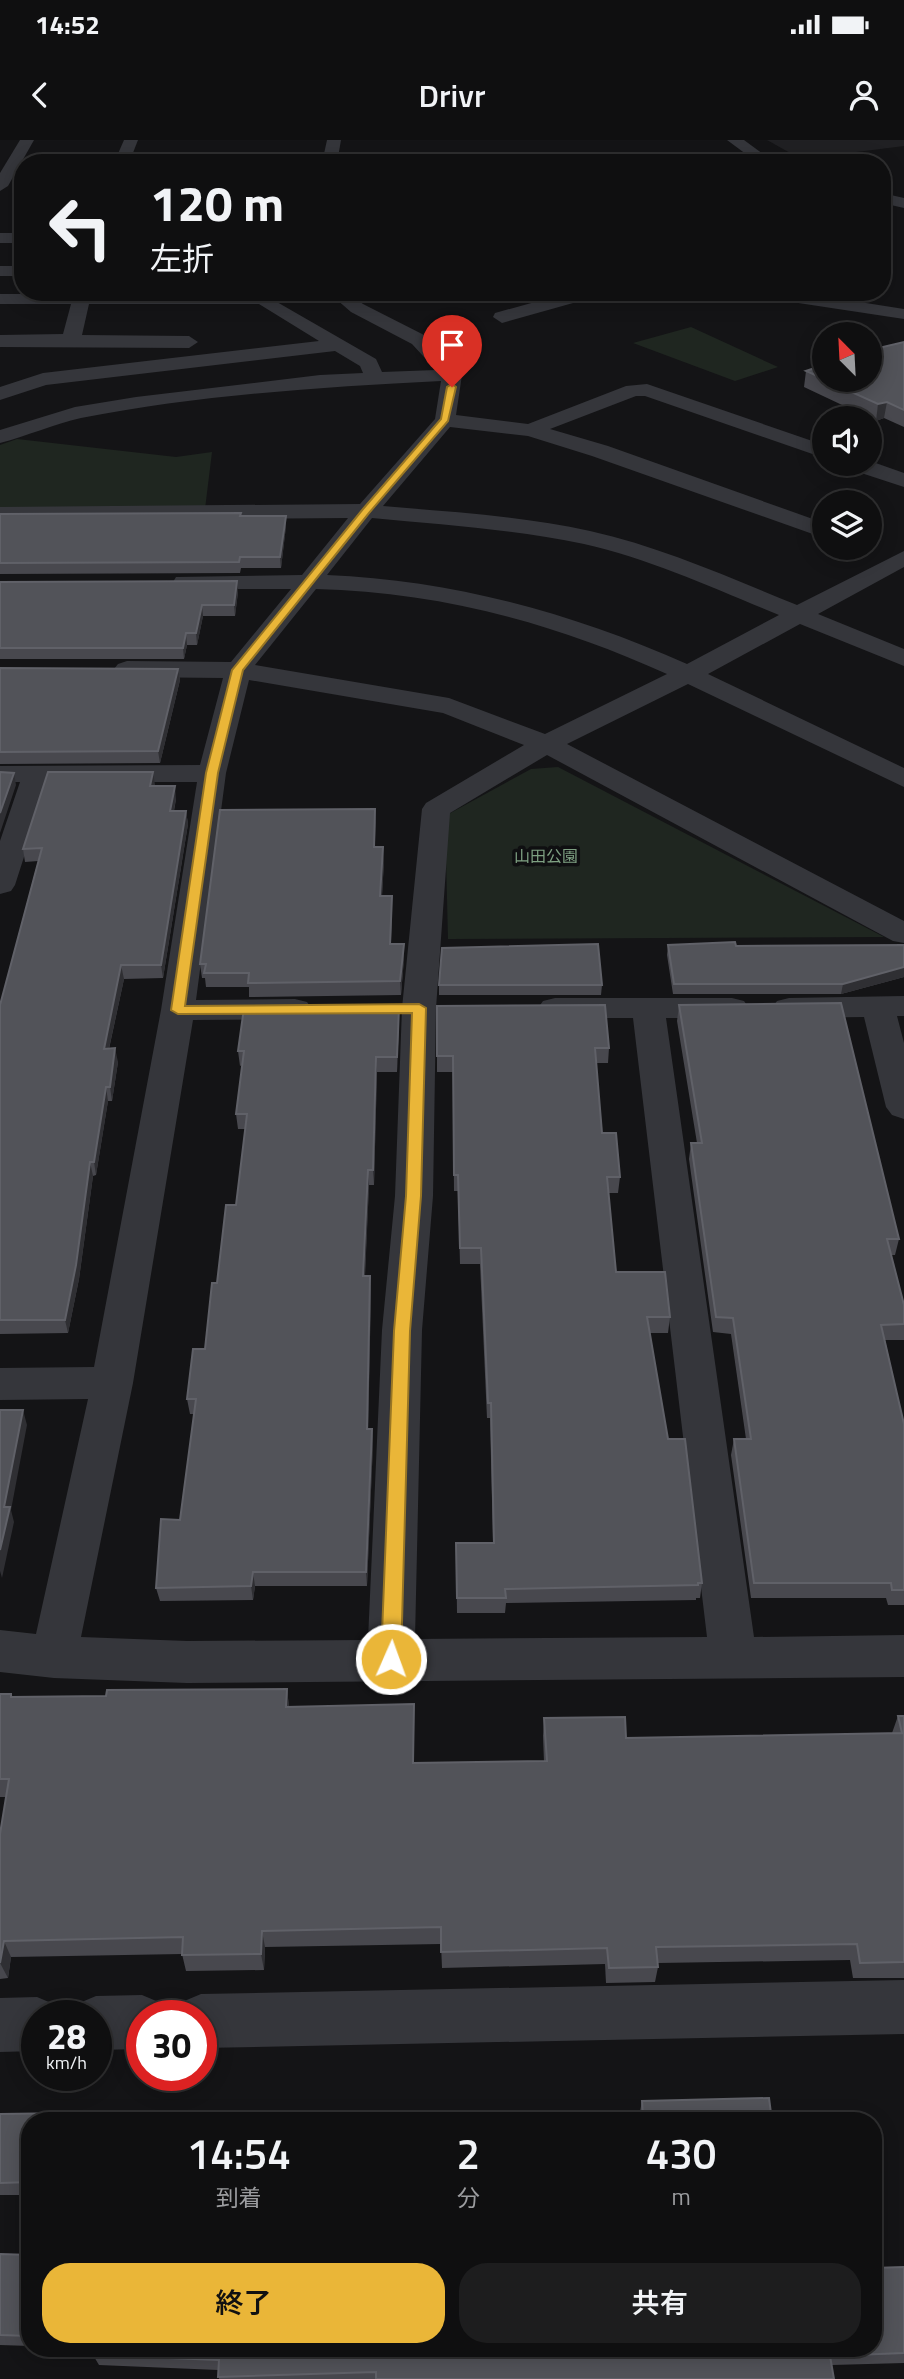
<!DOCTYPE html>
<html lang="ja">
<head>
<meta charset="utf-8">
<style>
  :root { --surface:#0f0f10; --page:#1d1d1e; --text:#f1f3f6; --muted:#9b9c9f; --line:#2f2f30; --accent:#eab638 }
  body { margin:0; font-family:"Titillium Web","Noto Sans JP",sans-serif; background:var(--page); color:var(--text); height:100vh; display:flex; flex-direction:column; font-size:26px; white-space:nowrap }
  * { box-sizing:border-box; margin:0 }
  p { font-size:23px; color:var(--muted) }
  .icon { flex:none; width:38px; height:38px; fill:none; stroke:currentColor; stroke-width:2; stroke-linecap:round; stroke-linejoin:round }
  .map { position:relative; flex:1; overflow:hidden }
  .panel { position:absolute; left:21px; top:1972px; width:861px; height:245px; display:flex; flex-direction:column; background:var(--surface); border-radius:28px; box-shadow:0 4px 18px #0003,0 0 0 2px var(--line) }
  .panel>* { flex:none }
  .banner { position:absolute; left:14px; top:14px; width:877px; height:147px; border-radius:28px; box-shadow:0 4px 18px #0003,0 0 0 2px var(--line); background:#0f0f10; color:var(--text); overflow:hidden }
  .needle { width:46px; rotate:336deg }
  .tools { position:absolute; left:812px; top:182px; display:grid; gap:14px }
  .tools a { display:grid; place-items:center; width:70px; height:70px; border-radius:50%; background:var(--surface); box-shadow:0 4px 18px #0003,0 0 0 2px var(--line); font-size:35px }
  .speed { position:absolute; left:21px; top:1860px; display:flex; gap:14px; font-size:35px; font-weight:700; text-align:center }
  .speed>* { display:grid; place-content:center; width:91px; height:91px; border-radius:50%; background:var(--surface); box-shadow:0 4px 18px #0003,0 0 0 2px var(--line); line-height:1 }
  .speed small { font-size:18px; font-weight:400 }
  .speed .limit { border:10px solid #d22; background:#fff; color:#111 }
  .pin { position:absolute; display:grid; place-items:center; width:60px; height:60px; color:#fff; margin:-72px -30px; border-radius:50% 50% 50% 0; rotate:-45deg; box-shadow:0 0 7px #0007 }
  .pin .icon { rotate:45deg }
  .me { position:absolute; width:77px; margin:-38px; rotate:2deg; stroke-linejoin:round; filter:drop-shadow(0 0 5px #0008) }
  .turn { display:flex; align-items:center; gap:24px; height:147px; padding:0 21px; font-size:32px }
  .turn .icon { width:91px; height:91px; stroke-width:2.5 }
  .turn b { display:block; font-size:49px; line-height:60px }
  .eta { display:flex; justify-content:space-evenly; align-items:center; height:119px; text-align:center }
  .eta b { font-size:42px; font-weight:600; line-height:49px }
  .action { display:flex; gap:14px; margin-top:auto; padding:14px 21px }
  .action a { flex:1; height:80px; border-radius:28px; background:var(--accent); color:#111; font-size:28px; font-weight:600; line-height:80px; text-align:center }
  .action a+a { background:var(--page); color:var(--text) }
  .status { display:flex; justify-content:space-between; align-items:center; height:49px; padding:0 35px; background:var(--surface); direction:ltr }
  .status svg { height:19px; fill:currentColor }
  header { display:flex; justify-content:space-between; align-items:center; height:91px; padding:0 21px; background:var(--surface); font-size:32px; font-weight:600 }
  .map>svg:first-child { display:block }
</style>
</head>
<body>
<div class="status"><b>14:52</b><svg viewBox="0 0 49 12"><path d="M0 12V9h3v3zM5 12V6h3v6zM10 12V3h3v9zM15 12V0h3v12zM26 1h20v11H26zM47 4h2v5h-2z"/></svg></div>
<header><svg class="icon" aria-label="back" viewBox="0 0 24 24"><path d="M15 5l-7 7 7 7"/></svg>Drivr<svg class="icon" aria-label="person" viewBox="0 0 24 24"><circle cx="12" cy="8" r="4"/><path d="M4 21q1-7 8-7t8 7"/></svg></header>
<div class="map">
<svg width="904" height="2239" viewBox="0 0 904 2239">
  <rect width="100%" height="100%" fill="#141416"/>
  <!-- built -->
  <polygon fill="#202023" points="767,0 904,0 904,6 801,19"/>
  <!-- green -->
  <g fill="#1f2620">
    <polygon points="691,187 778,227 735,241 633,203"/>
    <polygon points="17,299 176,317 212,312 205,369 0,368 0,305"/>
    <polygon points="558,627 884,797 448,799 445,676 531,629"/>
  </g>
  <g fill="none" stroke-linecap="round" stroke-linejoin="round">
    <!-- minor -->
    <g fill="#35363b" fill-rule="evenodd">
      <polygon points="20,0 34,0 8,46 0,51 0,33"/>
      <polygon points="124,0 138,0 129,23 114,23"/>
      <polygon points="327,0 341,0 337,23 322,23"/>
      <polygon points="727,0 744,0 775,23 758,23"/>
      <polygon points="882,53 904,58 904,68 882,63"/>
      <rect x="0" y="93" width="23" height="10"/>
      <rect x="0" y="126" width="23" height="10"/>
      <path d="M328,152H348L363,164L426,196L462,235L456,275L528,284L626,246L647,244L824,305V318L645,256H636L550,289L608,306L824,383V398L592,316L528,296L450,287L383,366C452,372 522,376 590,391C662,407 730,438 797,465L904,411V427L818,474L904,509V526L800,484L708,534L904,628V647L688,544L567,604L904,781V803L893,801L547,615L450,673L436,868L433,1056L422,1190L415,1499L707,1497L633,878H555L543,875L538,868L543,861L555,858H732L744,861L749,868L744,875L732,878H666L754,1497L904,1495V1537L187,1543L54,1538L0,1532V1490L36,1494L88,1259L0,1260V1228L94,1227L161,870L197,642H48L15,745L11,751L0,754V701L20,642H0V626L200,625L223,538L127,537L118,534L114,529L118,524L127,521L231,522L291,449H185L176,447L173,442L176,437L302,435L348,378L0,381V367L360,364L435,279L441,241C321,247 199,255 81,278C54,284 27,296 0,303V290L75,267L136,257L320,235L363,233L360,226L335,211L46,245L0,260V247L43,233L319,201L259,164H89L82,195L189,196L198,202L189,208L0,207V195L63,194L71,164H0V154H263L376,219L382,232L436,230L412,204L351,172ZM372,378C443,385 514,389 584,404C651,419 715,449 779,475L687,524C572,473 452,440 327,435ZM316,449C439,452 555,483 667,534L545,594L449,558L255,525ZM249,540L443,573L524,605L426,663L422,669L402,868L395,1056L382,1190L368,1500L187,1501L81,1497L133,1243L193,880L295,879L307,876L312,869L307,862L295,859L196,860L226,633Z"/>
      <polygon points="571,152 601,152 598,156 502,183 493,177 495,173"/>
      <polygon points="750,152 796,152 904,169 904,179 759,157"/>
      <polygon points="870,321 904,333 904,347 849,329 846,324 870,324"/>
      <polygon points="904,856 904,876 897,876 904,903 904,979 892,975 886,967 864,877 789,878 777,875 772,868 777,861 789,858"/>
      <polygon points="904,1840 904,1894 201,1908 201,1876 176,1876 182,1862 201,1854"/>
      <polygon points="142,1855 161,1863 167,1876 142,1876 142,1909 96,1910 96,1876 72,1876 77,1864 96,1856"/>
      <polygon points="37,1857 56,1865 61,1876 37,1876 37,1911 0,1912 0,1858"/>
    </g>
  </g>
  <!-- wall -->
  <g fill="#48484e">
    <polygon points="904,202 904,287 884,278 876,281 804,247 806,231"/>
    <polygon points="0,374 286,376 286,386 281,428 241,428 240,433 0,434"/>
    <polygon points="0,442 238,452 235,476 203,476 197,505 187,505 184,519 0,519"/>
    <polygon points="0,528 178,529 180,540 160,623 0,624"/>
    <polygon points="155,646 176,659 174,671 186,671 188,684 163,838 124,839 109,909 118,922 112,961 108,961 96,1035 93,1036 79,1139 68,1193 0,1194 0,865 38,721 25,722 23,709"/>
    <polygon points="375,669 375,707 384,721 382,756 392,770 391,804 404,818 401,855 249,857 249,847 206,847 205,838 202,838 200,824"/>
    <polygon points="668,805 736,806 904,805 904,837 841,854 673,854 667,815"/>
    <polygon points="439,845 602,845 601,855 439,855"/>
    <polygon points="679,865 899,1099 895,1115 891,1115 904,1165 904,1200 885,1200 904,1284 904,1465 888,1465 886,1458 751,1458 731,1315 734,1299 746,1299 731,1194 713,1192 689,1019 691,1003 697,1003 677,881"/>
    <polygon points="437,866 609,908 608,923 596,923 602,993 620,1037 618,1053 608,1053 616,1132 670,1177 668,1193 650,1193 668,1299 702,1443 700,1458 696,1458 696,1460 506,1463 505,1473 457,1473 456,1403 493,1403 490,1278 487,1278 480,1124 460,1124 458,1051 454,1051 453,932 437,932"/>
    <polygon points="399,882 397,932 377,932 374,1045 369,1045 365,1136 371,1151 368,1289 372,1289 373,1303 367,1446 255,1446 253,1460 160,1461 156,1448 180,1380 194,1274 190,1274 187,1259 205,1209 217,1143 236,1065 246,989 238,989 236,974 242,925 240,926 238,911"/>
    <polygon points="287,1549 289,1567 414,1582 414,1623 544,1622 543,1596 544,1578 626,1598 892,1593 898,1576 904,1576 904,1838 853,1838 850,1820 658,1823 658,1827 655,1842 606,1843 605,1824 442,1828 441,1804 265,1807 264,1830 186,1831 182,1814 11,1817 8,1838 0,1839 0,1694 6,1657 0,1657 0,1554 11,1554 13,1557 106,1556"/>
    <polygon points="642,1961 772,1981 639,1977"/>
    <polygon points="142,1972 145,1979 306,1976 307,1981 30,1981 30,2055 0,2055 0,1974"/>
    <polygon points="0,2114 30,2115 30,2206 0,2205"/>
    <polygon points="904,2127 904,2223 832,2225 834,2239 219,2239 218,2230 99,2225 93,2215"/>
  </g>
  <!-- shaded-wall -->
  <g fill="#2f2f33">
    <polygon points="887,262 884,278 876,281 878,264"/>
    <polygon points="286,376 286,386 281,428 280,417"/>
    <polygon points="237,441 238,452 235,476 234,465"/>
    <polygon points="202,465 203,476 197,505 196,493"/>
    <polygon points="186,493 187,505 184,519 183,508"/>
    <polygon points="178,529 180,540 160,623 158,611"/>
    <polygon points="153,632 155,645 152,659 150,646"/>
    <polygon points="14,633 16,645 0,693 0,673"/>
    <polygon points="175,646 176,659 171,684 170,671"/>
    <polygon points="375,669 376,683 374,721 374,707"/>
    <polygon points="186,671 188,684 163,838 161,825"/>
    <polygon points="383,707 384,721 381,770 380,756"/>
    <polygon points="392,756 392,770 390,818 390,804"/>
    <polygon points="404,804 404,818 401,855 400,841"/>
    <polygon points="121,825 124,839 106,922 104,909"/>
    <polygon points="904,827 904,837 841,854 843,844"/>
    <polygon points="399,867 399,882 397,932 397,917"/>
    <polygon points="115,908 118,922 112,961 110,947"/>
    <polygon points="376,917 377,932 374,1045 373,1030"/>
    <polygon points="106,947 108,961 96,1035 94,1022"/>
    <polygon points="90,1022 93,1036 79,1139 68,1193 65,1180"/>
    <polygon points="368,1030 369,1045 364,1151 363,1136"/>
    <polygon points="370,1136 371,1151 368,1303 367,1289"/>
    <polygon points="23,1270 27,1285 11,1370 14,1382 2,1438 0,1431 0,1410 4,1367"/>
    <polygon points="372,1289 373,1303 367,1446 366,1432"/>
    <polygon points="253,1432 255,1446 253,1460 251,1446"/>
    <polygon points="287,1549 289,1567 286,1567"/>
    <polygon points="262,1791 265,1807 264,1830 261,1814"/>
    <polygon points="4,1801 11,1817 8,1838 0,1823"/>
  </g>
  <!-- building -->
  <g fill="#525359" stroke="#606168" stroke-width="2">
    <polygon points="904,202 904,270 887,262 878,264 825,240 870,240 870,210"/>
    <polygon points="824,225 824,239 806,231"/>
    <polygon points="241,373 240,376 286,376 280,417 240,417 239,422 0,423 0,374"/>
    <polygon points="237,441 234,465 202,465 196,493 186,493 183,508 0,508 0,442"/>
    <polygon points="0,528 178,529 158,611 0,612"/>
    <polygon points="0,632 14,633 0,673"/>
    <polygon points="48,632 153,632 150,646 175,646 170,671 186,671 161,825 121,825 104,909 115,908 110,947 106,947 94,1022 90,1022 76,1125 65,1180 0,1180 0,865 42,708 23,709"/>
    <polygon points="375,669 374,707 383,707 380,756 392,756 390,804 404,804 400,841 248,843 249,833 204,833 206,824 200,824 220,670"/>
    <polygon points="735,802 736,806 904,805 904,827 843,844 674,844 668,805"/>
    <polygon points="598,804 602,845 439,845 442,808"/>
    <polygon points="841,863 899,1099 887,1099 904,1165 904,1184 881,1185 904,1284 904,1450 892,1450 891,1443 754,1443 734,1299 751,1299 733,1178 716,1177 691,1003 702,1003 679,865"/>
    <polygon points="605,865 609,908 595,908 602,993 616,993 620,1037 607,1037 616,1132 665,1132 670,1177 647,1177 668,1299 685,1299 702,1443 698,1443 698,1445 505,1449 506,1458 457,1458 456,1403 494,1403 491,1263 488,1263 481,1108 460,1108 458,1035 454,1035 453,916 437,916 437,866"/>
    <polygon points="399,867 397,917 376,917 373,1030 368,1030 363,1136 370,1136 367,1289 372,1289 366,1432 253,1432 251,1446 156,1448 161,1379 180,1380 196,1259 187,1259 193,1209 205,1209 212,1143 217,1143 226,1065 236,1065 247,974 236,974 244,911 238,911 244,868"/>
    <polygon points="0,1270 23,1270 4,1367 10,1367 0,1410"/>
    <polygon points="287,1549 286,1567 414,1564 413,1623 547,1621 544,1578 625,1577 626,1598 902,1593 898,1576 904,1576 904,1822 860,1823 857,1804 656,1807 658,1827 609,1828 607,1808 441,1812 441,1787 262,1791 261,1814 182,1815 183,1797 4,1801 0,1823 0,1694 9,1639 0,1639 0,1554 11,1554 11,1557 106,1556 107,1550"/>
    <polygon points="769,1958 772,1981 505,1981 505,1980 643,1977 642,1961"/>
    <polygon points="142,1972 141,1979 306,1976 306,1981 30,1981 30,2042 0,2043 0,1974"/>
    <polygon points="423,1980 423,1981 343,1981"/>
    <polygon points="0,2114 30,2115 30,2196 0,2195"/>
    <polygon points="904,2127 904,2213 830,2216 834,2239 376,2239 376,2232 218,2237 219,2220 93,2215 94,2208 873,2208 873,2128"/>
  </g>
  <!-- route -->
  <polygon fill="#eab638" stroke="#987624" stroke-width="2" points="452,244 456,247 448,281 369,373 243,530 218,633 185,866 419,864 426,868 421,1056 410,1191 401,1519 398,1525 391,1527 384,1525 381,1519 394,1191 406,1056 412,873 178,874 171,870 206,633 232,530 363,369 441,279 447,247"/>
  <g text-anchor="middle" stroke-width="7" stroke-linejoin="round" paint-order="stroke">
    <!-- far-park labels -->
    <g font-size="16" fill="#7ea082" stroke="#0f0f11">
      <text x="546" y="722">山田公園</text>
    </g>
  </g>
</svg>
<div class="tools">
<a><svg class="needle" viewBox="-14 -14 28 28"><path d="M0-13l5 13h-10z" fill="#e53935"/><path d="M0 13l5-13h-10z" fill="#9b9c9f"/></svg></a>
<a><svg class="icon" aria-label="sound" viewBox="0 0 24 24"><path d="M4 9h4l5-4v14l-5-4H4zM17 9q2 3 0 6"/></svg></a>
<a><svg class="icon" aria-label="layers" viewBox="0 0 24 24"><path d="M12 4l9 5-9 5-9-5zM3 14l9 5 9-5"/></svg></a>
</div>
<div class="speed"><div>28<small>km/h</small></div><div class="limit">30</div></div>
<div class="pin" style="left:452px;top:247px;background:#d93025"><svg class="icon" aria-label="arrive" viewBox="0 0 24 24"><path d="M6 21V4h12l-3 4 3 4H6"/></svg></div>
<svg class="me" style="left:391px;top:1519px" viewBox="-20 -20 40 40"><circle r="17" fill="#eab638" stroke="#fff" stroke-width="3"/><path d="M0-11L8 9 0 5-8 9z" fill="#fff"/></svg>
<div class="banner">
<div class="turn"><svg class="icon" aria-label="left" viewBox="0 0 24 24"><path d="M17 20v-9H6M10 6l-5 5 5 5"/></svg><div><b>120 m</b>左折</div></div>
</div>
<section class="panel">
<div class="eta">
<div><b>14:54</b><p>到着</p></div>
<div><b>2</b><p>分</p></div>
<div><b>430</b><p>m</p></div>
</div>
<div class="action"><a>終了</a><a>共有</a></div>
</section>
</div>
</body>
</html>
